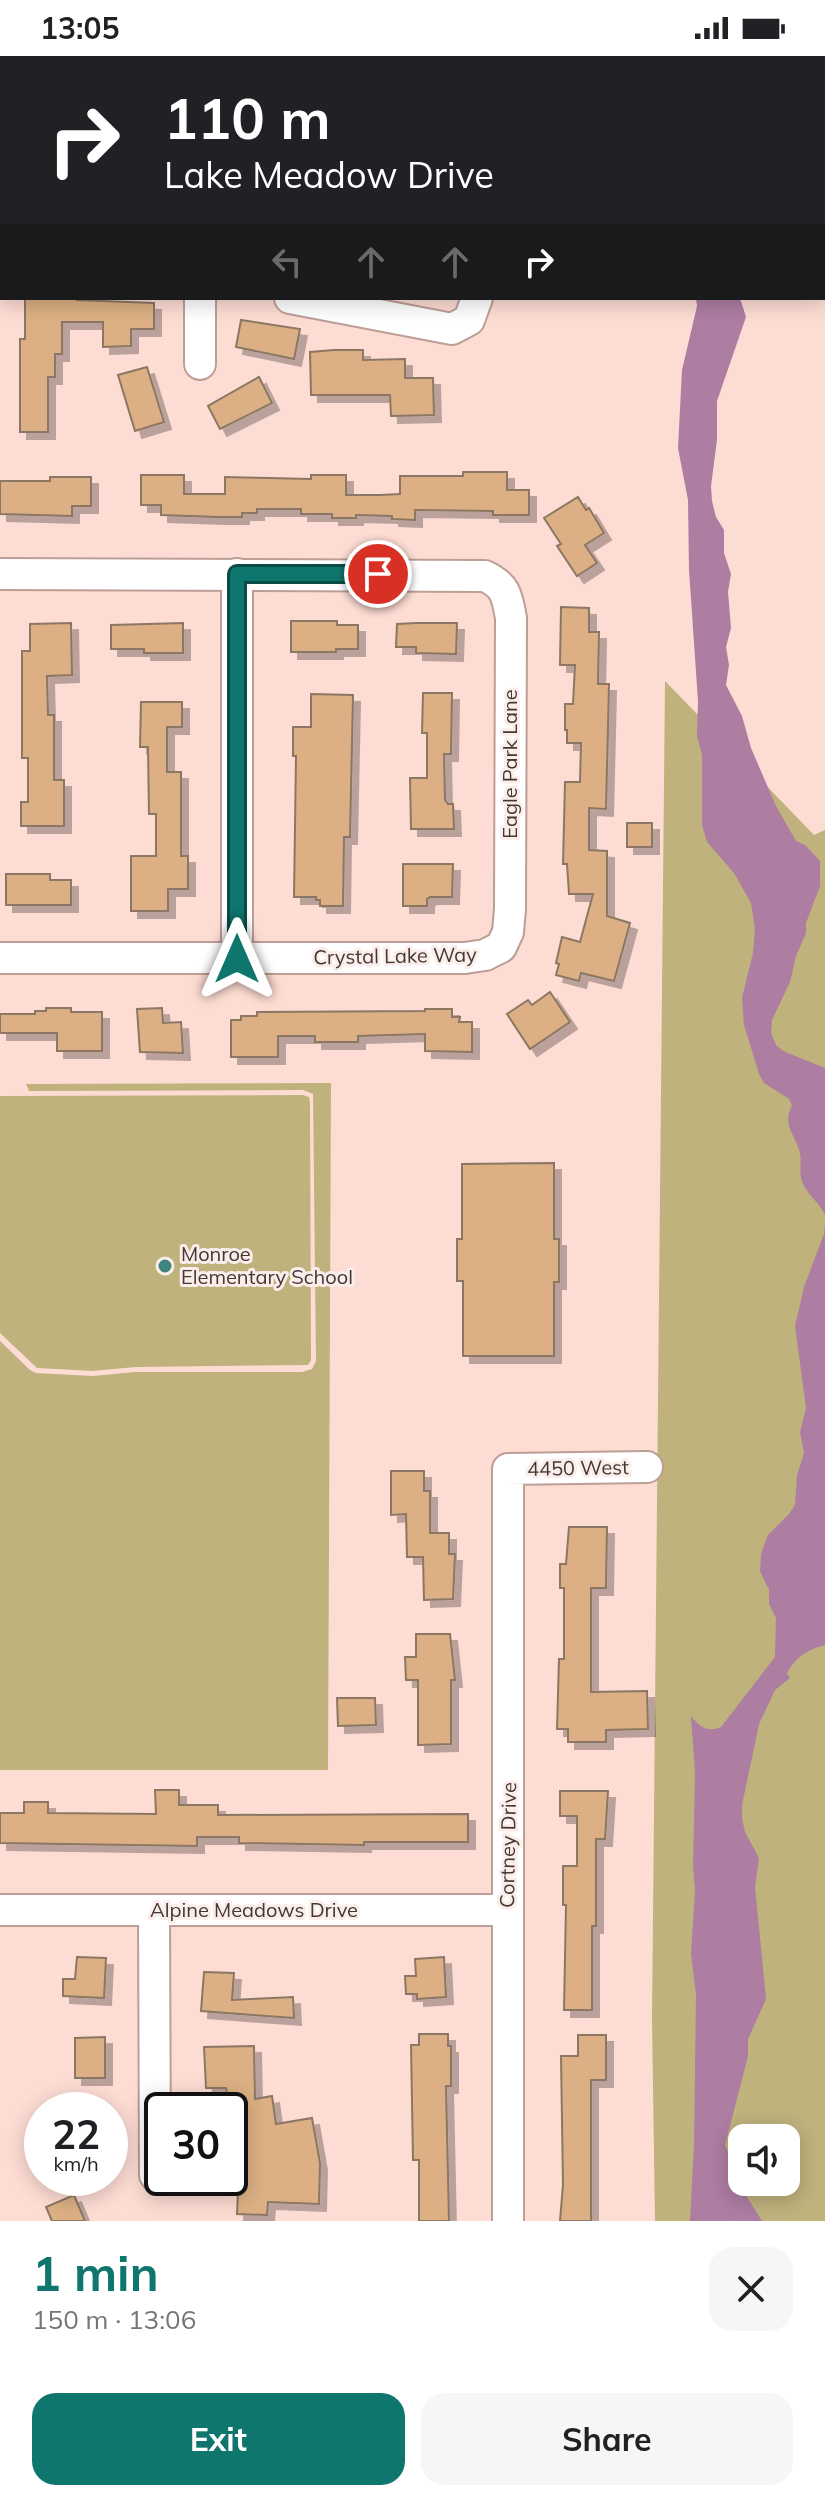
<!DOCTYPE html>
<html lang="en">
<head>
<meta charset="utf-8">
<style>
  :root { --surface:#fff; --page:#f6f6f6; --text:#202124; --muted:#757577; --accent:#0f766e }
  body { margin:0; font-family:Mulish,sans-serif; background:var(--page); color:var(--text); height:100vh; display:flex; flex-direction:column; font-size:30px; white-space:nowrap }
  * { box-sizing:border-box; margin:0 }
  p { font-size:26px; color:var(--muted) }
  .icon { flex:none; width:44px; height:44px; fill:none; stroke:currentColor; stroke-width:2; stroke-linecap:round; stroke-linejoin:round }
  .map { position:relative; height:2165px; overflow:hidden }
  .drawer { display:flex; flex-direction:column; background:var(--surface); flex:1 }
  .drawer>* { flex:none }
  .hud { position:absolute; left:0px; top:0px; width:826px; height:244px; box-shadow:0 4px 20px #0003; background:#202124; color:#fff; overflow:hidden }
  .tools { position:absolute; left:728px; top:2068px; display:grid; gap:16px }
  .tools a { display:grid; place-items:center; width:72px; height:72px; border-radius:16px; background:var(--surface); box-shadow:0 4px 20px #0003; font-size:40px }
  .speed { position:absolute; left:24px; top:2036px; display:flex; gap:16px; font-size:40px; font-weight:700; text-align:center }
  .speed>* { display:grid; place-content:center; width:104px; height:104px; border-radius:50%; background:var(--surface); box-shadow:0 4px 20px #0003; line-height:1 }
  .speed small { font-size:20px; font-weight:400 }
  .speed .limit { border:4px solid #111; border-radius:12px; background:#fff; color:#111 }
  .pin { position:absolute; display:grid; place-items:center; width:68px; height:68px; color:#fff; margin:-34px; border:4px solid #fff; border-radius:50%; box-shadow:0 2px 8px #0007 }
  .me { position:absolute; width:88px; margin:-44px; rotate:0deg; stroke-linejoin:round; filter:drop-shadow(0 0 6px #0008) }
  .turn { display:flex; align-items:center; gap:28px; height:168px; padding:0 32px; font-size:36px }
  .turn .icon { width:104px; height:104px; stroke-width:2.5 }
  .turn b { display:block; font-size:56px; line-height:68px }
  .lanes { display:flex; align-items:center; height:76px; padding:0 32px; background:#0003; justify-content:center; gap:40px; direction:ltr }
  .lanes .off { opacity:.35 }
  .round { display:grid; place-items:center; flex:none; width:84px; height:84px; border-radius:24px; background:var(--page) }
  .head { display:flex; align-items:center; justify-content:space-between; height:136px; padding:0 32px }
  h1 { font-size:48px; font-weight:700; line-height:60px; color:var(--accent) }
  .action { display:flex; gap:16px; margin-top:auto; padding:16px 32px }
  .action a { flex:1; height:92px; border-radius:24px; background:var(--accent); color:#fff; font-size:32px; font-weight:700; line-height:92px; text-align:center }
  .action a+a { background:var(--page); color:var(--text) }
  .status { display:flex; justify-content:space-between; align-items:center; height:56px; padding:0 40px; background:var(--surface); direction:ltr }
  .status svg { height:22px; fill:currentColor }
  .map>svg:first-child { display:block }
</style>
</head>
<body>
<div class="status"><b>13:05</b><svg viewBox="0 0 49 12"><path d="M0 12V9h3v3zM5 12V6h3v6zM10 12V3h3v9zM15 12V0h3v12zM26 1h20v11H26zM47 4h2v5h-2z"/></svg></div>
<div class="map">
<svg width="825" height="2165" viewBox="0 0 825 2165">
  <defs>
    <filter id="shadow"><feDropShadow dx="7" dy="7" stdDeviation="0" flood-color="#0004"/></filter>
  </defs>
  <rect width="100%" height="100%" fill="#fddcd3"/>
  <!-- green -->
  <g fill="#bfb27d" fill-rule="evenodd">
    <path d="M665,625L814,779L825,774V2165H655L652,1963ZM742,2082H786V2126H742Z"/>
    <polygon points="331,1027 328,1714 0,1714 0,1285 30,1314 36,1317 93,1320 135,1316 302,1316 312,1313 316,1305 313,1038 303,1034 29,1035 26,1028"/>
    <polygon points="303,1039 309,1041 310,1047 311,1304 308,1309 135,1311 93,1315 37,1312 0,1277 0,1040"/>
  </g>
  <!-- water -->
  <g fill="#ae7da2">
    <path d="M696,242H740L746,261L717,345V384L711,430L712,445L716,461L724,474V497L731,518L728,536L731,572L726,591L729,609L726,629L742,660L751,692L776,750L796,785L805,789L820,805V830L806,867V877L796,900L790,926L772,964L771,977L776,989L783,995L825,1012V1159C820,1147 808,1139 803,1128C798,1117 802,1107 800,1097C796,1079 781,1069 792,1050L789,1043L764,1027L759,1018L744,969L742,942L753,897L755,873L751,847L734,817L707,786L702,769V699L697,680L698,645L689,514L688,444L678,392L682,314L697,250Z"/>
    <path d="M825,1166V1589C807,1594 795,1601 787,1618L790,1622L775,1634L759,1668L742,1749V1762L745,1776L759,1802L755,1831L766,1943L748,1983V2000L725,2089L747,2141L762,2165H690L694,2090L696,1939L691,1898L695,1834L693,1810L695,1717L691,1660C699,1670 707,1677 721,1671L775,1601L776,1562L769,1548V1534L760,1515L761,1498L768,1479L789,1458L795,1449L797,1419L804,1397L800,1376L806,1352L795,1270L804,1231L824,1178Z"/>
  </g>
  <!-- building -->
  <g fill="#dcb084" stroke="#8b7763" stroke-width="2" filter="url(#shadow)">
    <polygon points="25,242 77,242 77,244 154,247 154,273 131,273 131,290 103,291 103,266 62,266 62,298 55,298 55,321 48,321 48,376 20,376 20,283 25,283"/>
    <polygon points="241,264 300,273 294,303 236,291"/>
    <polygon points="334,294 363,294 363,304 405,303 405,322 433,322 434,359 391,360 390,339 311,339 310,296"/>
    <polygon points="147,311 164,366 135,375 118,319"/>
    <polygon points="259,321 272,347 220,373 208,350"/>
    <polygon points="463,416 507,416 507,434 529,434 529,459 493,459 493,455 415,454 415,464 392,463 392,460 356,459 356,462 332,462 332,458 301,458 301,453 257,453 257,457 242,457 242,461 218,461 161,459 161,449 141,449 141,419 184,419 184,438 225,438 225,421 311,423 311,419 346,419 346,439 380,439 400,438 400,420 463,420"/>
    <polygon points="50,421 91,421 91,450 72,450 72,460 0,458 0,425 50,425"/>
    <polygon points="578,441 586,454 589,452 604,477 585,489 597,507 577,520 557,490 561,488 544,462"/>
    <polygon points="561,551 589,552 589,576 599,576 598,628 609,628 606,753 589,752 589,794 607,795 607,860 630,867 614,925 581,917 579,925 556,919 559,908 556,907 562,881 580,886 593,838 569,838 567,808 563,808 565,726 580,726 581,687 567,687 567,674 565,674 565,648 573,648 575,609 560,609"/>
    <polygon points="291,565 337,565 337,569 358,569 358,593 336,593 336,596 291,596"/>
    <polygon points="71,567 72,619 47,620 48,659 54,659 54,724 64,724 64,770 21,770 21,746 28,746 28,702 22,702 22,595 30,595 30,568"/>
    <polygon points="183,567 183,597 144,597 144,593 111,593 111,569"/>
    <polygon points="416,567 457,567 456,598 416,597 416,591 396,591 397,568"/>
    <polygon points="423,637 452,637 451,698 444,698 445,744 448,748 453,748 454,773 411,773 410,722 427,722 427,677 422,677"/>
    <polygon points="311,638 353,639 350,781 344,781 343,850 320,850 320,844 316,844 316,841 294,841 296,700 293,700 293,671 311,671"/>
    <polygon points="141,646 182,646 182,671 167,671 167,716 181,716 181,800 188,800 188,833 168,833 168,855 131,855 131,800 156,800 156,758 149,758 148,691 140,691"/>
    <rect x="627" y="767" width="25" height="24"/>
    <polygon points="403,808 453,808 452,841 430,841 427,843 427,850 403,850"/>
    <polygon points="6,818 50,818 50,824 71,824 71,849 6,849"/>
    <polygon points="550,936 570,966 530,993 507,958 528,944 532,949"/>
    <polygon points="46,952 71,952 71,956 102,956 102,995 57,995 57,977 0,977 0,958 35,958 35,955 46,955"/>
    <polygon points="162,952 163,967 181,966 183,997 140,996 137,953"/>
    <polygon points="425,953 452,953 452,961 460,961 459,966 472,966 472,996 425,995 425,978 358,980 358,986 315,986 315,980 278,980 278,1001 231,1001 231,964 241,964 241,960 257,960 257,956 425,955"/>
    <polygon points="554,1107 554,1183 559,1183 559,1226 554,1226 554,1300 463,1300 463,1225 457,1225 457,1183 462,1183 462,1108"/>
    <polygon points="391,1415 424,1415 424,1435 430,1435 430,1477 449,1477 449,1498 455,1498 453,1543 424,1544 423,1501 407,1501 406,1458 391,1459"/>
    <polygon points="569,1471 607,1471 606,1532 591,1532 591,1636 647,1635 648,1673 606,1674 606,1686 568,1686 568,1673 557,1673 559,1603 564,1603 564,1532 560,1532 560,1508 566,1508"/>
    <polygon points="416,1578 450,1578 455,1624 451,1624 451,1688 418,1689 418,1624 406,1624 405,1601 416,1601"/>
    <polygon points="337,1642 375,1642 376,1669 338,1670"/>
    <polygon points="155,1734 179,1734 179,1749 218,1749 218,1759 468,1758 468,1786 364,1786 364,1789 239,1787 239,1781 197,1781 197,1790 0,1787 0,1757 24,1757 24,1746 48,1746 48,1757 156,1758"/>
    <polygon points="560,1735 608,1735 605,1783 596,1783 596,1870 592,1870 592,1954 564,1954 566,1849 563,1849 563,1810 577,1810 577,1760 560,1760"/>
    <polygon points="77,1901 106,1902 104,1942 63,1940 63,1923 75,1923"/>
    <polygon points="444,1901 446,1941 417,1943 417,1938 406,1938 405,1920 416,1920 415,1903"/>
    <polygon points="204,1916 234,1917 232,1944 293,1941 294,1962 201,1955"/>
    <polygon points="419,1978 448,1978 448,1990 451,1990 451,2030 446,2030 449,2165 419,2165 419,2104 413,2104 411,1989 419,1989"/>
    <polygon points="578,1979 606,1979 606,2024 591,2024 591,2165 560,2165 563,2129 561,2000 578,2000"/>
    <polygon points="105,1981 105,2022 75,2022 75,1982"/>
    <polygon points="254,1990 255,2043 272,2040 276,2068 312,2062 320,2107 319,2148 268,2146 267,2159 237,2158 239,2109 226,2032 206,2032 204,1991"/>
    <polygon points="74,2139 85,2165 52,2165 46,2151"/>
  </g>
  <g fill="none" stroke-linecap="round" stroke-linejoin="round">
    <defs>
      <g id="minor">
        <polyline points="258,0 260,2"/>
        <polyline points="478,0 478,2"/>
        <polyline points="80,2 82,0"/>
        <polyline points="0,119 2,114"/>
        <polyline points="0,196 2,196"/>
        <polyline points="290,242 452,273 469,264 477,242"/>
        <polyline points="200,308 200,242"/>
        <path d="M0,518L485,520C506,530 507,540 511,562L510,853L508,876L501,891L485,899L465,902H0"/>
        <polyline points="237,518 237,903"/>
        <polyline points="0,1854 508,1854"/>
        <polyline points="154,1854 155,2119"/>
        <polyline points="508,2165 508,1413 647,1411"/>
      </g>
    </defs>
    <!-- minor casing -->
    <use href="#minor" stroke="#bd9e96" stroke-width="34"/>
    <!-- minor -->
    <use href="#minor" stroke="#fff" stroke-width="30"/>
  </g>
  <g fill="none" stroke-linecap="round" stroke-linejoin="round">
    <defs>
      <polyline id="route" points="237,903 237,518 378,518"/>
    </defs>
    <!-- route casing -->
    <use href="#route" stroke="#0a4d48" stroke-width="20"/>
    <!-- route -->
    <use href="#route" stroke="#0f766e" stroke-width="14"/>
  </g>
  <!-- markers -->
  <circle fill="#3f857d" stroke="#fbeeea" stroke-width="3" cx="165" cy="1210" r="8"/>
  <g text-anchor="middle" stroke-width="6" stroke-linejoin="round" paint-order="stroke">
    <!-- street labels -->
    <g font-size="20" fill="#453834" stroke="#fbeeea">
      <text transform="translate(510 708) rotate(-90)" y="7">Eagle Park Lane</text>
      <text transform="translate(395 900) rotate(-1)" y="7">Crystal Lake Way</text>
      <text transform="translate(578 1412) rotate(-1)" y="7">4450 West</text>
      <text transform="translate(508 1789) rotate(-89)" y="7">Cortney Drive</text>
      <text x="254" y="1861">Alpine Meadows Drive</text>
    </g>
    <!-- poi labels -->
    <g font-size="20" fill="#453834" stroke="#fbeeea" text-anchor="start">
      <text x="181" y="1205">Monroe<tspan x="181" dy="23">Elementary School</tspan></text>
    </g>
  </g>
</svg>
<div class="tools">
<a><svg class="icon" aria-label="sound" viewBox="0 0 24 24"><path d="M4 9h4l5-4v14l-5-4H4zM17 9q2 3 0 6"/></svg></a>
</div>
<div class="speed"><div>22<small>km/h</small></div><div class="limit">30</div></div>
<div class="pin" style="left:378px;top:518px;background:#d93025"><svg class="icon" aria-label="arrive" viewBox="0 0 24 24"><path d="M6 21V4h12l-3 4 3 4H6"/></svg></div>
<svg class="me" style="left:237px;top:903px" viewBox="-20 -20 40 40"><path d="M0-17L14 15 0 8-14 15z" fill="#0f766e" stroke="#fff" stroke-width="4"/></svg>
<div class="hud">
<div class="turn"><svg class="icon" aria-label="right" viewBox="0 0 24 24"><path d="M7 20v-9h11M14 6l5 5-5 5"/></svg><div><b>110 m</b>Lake Meadow Drive</div></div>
<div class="lanes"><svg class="icon off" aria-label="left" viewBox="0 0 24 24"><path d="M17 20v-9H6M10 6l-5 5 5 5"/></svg><svg class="icon off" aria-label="ahead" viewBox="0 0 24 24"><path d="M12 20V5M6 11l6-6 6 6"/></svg><svg class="icon off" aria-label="ahead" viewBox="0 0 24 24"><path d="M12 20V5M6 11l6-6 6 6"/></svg><svg class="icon" aria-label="right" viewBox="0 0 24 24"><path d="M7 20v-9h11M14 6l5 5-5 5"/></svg></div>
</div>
</div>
<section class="drawer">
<div class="head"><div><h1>1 min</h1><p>150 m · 13:06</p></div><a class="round"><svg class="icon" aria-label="close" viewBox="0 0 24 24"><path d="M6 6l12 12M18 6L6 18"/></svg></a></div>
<div class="action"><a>Exit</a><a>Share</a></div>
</section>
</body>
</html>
